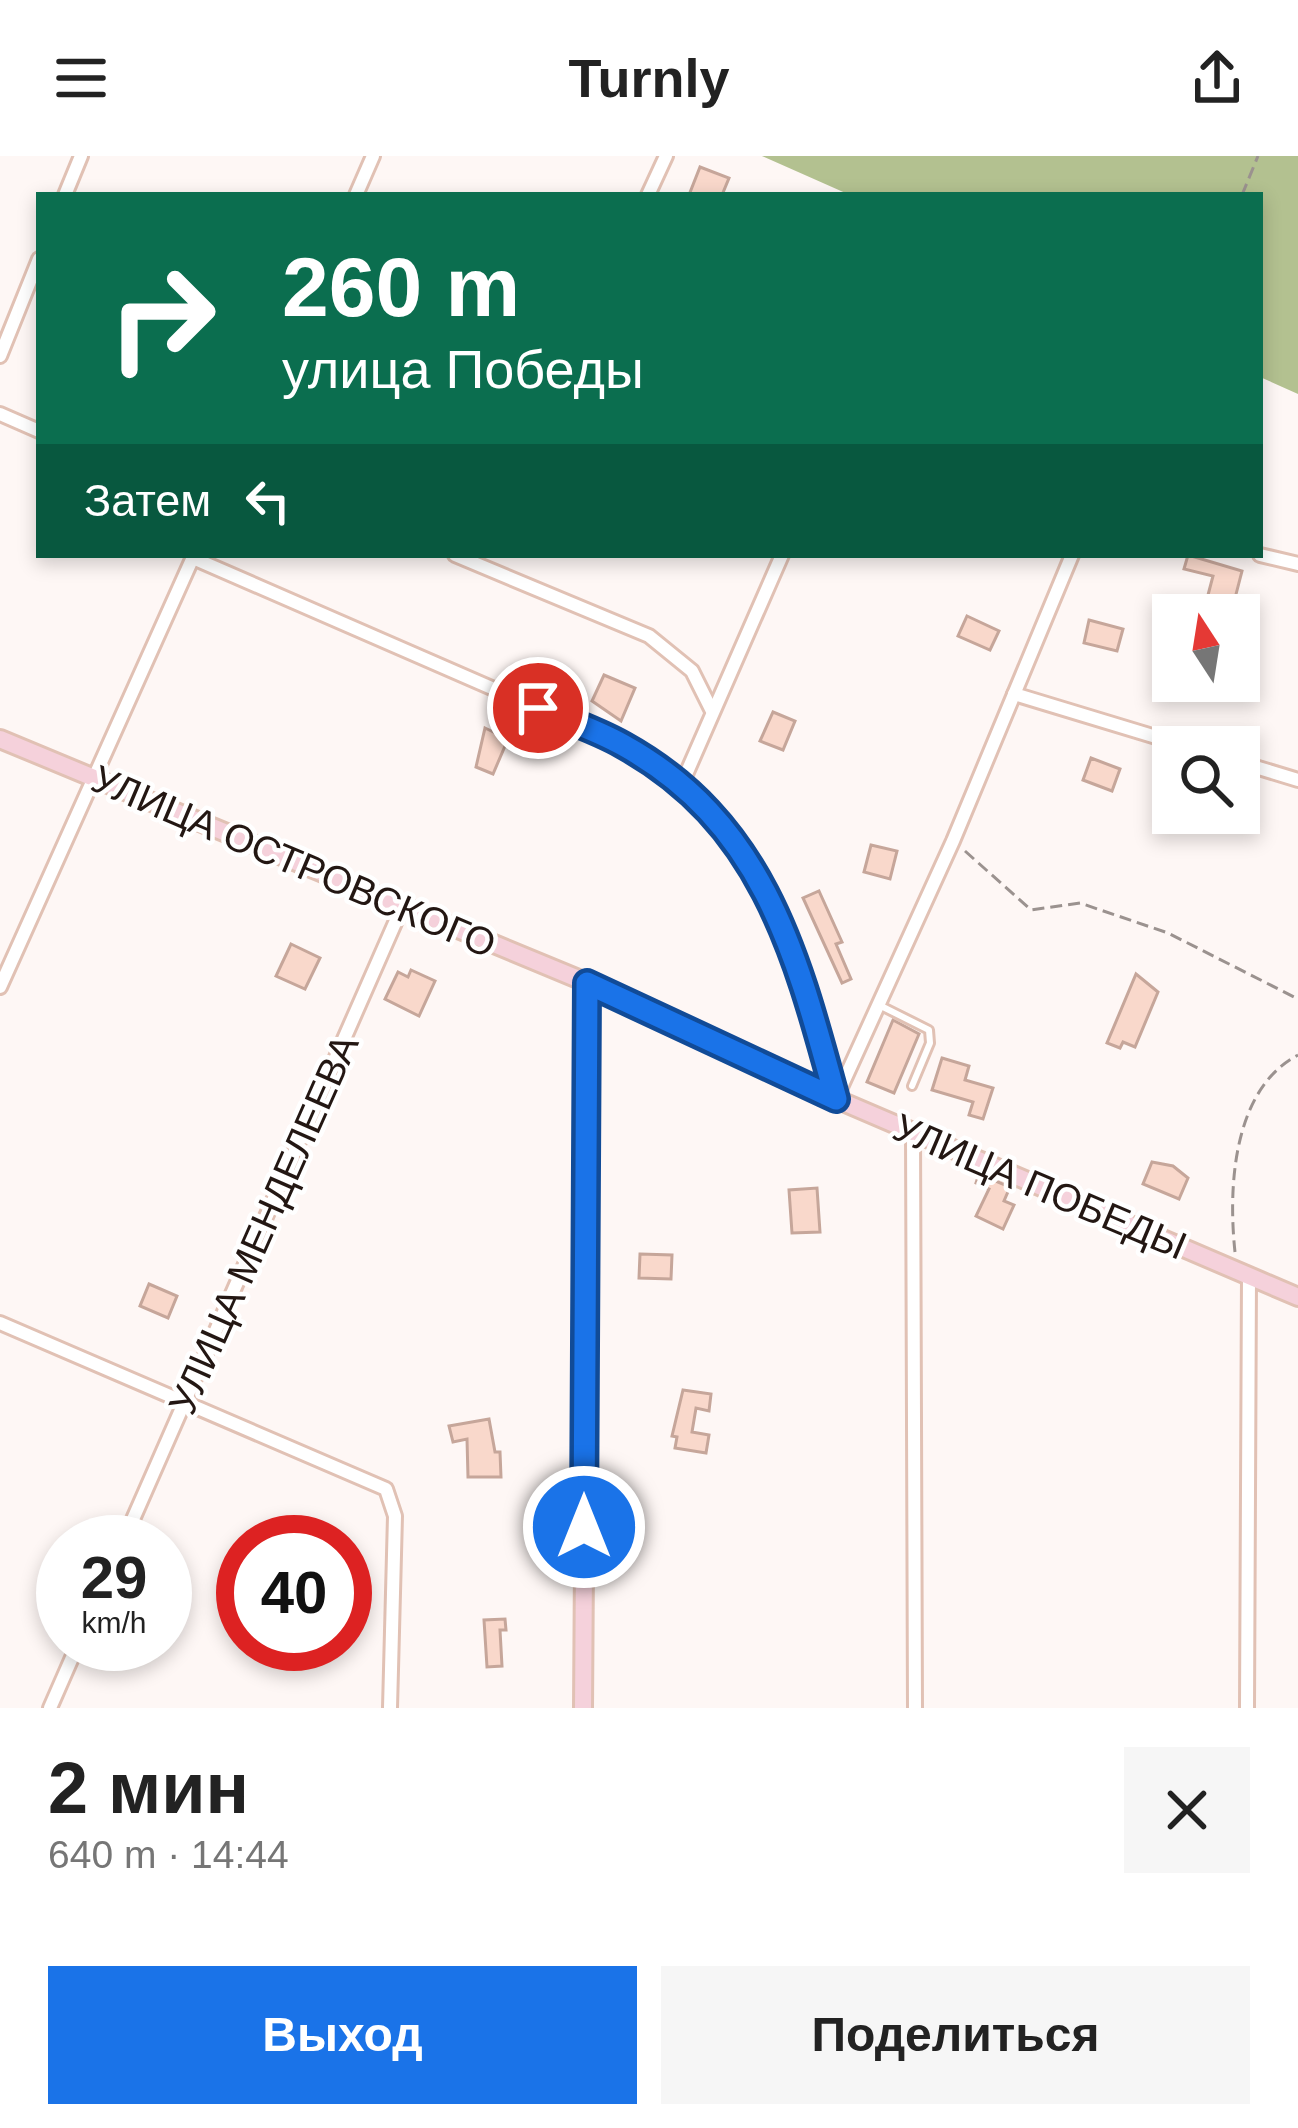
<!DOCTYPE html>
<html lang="ru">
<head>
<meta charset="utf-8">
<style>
  :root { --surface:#fff; --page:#f6f6f6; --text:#222; --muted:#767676; --accent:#1a73e8 }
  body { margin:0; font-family:Arial,sans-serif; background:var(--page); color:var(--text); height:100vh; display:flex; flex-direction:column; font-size:45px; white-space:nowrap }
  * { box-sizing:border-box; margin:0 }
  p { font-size:39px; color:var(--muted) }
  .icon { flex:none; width:66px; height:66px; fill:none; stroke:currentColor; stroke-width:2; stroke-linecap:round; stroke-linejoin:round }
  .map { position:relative; height:1552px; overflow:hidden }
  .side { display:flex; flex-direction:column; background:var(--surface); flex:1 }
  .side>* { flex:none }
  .hud { position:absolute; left:36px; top:36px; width:1227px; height:366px; border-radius:0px; box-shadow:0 6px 18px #0003; background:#0b6e4f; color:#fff; overflow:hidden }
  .needle { width:78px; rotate:348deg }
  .tools { position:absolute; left:1152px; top:438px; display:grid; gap:24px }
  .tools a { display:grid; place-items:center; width:108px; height:108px; border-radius:0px; background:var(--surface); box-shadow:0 6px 18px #0003; font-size:60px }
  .speed { position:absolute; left:36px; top:1359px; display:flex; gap:24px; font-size:60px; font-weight:700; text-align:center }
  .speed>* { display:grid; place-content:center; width:156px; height:156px; border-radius:50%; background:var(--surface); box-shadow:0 6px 18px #0003; line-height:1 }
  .speed small { font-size:30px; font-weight:400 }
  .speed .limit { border:18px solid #d22; background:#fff; color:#111 }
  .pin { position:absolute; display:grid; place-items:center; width:102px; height:102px; color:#fff; margin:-51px; border:6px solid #fff; border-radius:50%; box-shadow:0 3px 12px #0007 }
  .me { position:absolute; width:132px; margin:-66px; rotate:0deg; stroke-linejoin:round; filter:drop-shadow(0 0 9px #0008) }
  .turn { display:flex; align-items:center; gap:42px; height:252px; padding:0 48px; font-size:54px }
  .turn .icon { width:156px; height:156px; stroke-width:2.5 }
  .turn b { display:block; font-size:84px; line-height:102px }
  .then { display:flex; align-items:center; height:114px; padding:0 48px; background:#0003; gap:24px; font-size:45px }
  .round { display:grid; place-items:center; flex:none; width:126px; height:126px; border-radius:0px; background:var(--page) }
  .overview { display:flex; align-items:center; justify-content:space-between; height:204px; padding:0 48px }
  h1 { font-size:72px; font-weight:800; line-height:90px }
  .action { display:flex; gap:24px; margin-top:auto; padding:24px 48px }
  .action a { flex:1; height:138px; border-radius:0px; background:var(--accent); color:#fff; font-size:48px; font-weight:800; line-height:138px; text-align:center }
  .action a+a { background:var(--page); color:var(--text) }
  header { display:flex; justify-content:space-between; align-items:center; height:156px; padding:0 48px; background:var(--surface); font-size:54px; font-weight:800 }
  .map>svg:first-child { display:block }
</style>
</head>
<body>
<header><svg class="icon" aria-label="menu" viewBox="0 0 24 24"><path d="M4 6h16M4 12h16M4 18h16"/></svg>Turnly<svg class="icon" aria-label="share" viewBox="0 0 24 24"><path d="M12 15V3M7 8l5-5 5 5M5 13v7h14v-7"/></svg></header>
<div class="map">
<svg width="1298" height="1552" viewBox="0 0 1298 1552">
  <rect width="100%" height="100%" fill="#fef7f5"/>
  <!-- forest -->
  <polygon fill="#b3c190" points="762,0 1298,0 1298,238 1260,221 1260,39 850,39"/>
  <!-- building -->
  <g fill="#f9d8cb" stroke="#c6a69a" stroke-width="3">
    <polygon points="700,11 729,22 722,39 689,39"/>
    <polygon points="1188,399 1242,415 1234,446 1208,439 1213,420 1184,413"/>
    <polygon points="967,460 999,475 990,494 958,480"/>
    <polygon points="1089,464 1123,473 1117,495 1084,487"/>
    <polygon points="604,519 635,532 621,565 592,545"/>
    <polygon points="773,556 795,565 783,594 760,585"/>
    <polygon points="485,572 508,583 493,618 476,611"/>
    <polygon points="1091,602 1120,613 1112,635 1083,624"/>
    <polygon points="871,689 897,695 890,723 864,716"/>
    <polygon points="819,735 842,786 836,788 851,823 842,827 803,742"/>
    <polygon points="291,788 320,802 305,833 276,820"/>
    <polygon points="411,814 435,825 419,860 385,843 398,816 408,821"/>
    <polygon points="1136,818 1158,836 1135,891 1123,886 1120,892 1107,887"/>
    <polygon points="893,864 919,878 894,937 867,926"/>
    <polygon points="942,902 969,910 965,924 993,932 983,963 969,959 973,946 932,934"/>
    <polygon points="1152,1006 1173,1010 1188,1022 1179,1043 1143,1028"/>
    <polygon points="979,1018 1010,1031 1004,1045 1014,1049 1003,1073 976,1060 989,1033 976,1027"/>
    <polygon points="817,1032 820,1076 792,1077 789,1034"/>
    <polygon points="640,1098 672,1099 671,1123 639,1122"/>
    <polygon points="149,1128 177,1140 168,1162 140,1150"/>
    <polygon points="683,1234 711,1238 709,1255 696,1252 692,1276 709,1279 706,1297 675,1292 677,1281 672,1280"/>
    <polygon points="489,1263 495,1296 500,1296 501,1321 468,1321 467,1283 453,1286 449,1270"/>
    <polygon points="630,1351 632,1381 605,1383 603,1352"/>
    <polygon points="505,1463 506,1474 500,1474 502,1510 487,1511 484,1464"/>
  </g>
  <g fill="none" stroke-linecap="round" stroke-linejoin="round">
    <defs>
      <polyline id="lane" points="881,850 929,874 930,887 912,930"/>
      <g id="street">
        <polyline points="65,39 81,0"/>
        <polyline points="356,39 373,0"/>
        <polyline points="648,39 666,0"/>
        <polyline points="0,200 39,103"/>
        <polyline points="0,258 39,275"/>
        <polyline points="455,399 649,480 692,515 712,555"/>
        <path d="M782,399L680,632C779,689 808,843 836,943"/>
        <polyline points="1260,399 1298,408"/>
        <polyline points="193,402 625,590 680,632"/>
        <polyline points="1014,538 1189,591"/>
        <polyline points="1239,606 1298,624"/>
        <polyline points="0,831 194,399"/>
        <polyline points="836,942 953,685 1072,399"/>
        <polyline points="913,975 915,1552"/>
        <polyline points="0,1167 386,1333 395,1360 390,1552"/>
        <polyline points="123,1386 402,751"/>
        <polyline points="50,1552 78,1488"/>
        <polyline points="1247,1552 1249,1120"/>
      </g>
      <g id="secondary">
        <polyline points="0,583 588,827 836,943 1298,1141"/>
        <polyline points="583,1552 588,827"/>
      </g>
    </defs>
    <!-- lane casing -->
    <use href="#lane" stroke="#e1c1b4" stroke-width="12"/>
    <!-- street casing -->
    <use href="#street" stroke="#e1c1b4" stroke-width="18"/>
    <!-- secondary casing -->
    <use href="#secondary" stroke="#e1c1b4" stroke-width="22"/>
    <!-- path -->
    <g stroke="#9b928f" stroke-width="3" stroke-dasharray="12 6" stroke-linecap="butt">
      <polyline points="1242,39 1258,0"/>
      <polyline points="965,695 1031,754 1080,747 1168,777 1298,843"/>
      <path d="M1235,1096C1228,1031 1233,933 1298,899"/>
    </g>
    <!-- lane -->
    <use href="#lane" stroke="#fff" stroke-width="6"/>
    <!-- street -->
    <use href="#street" stroke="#fff" stroke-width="12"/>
    <!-- secondary -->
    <use href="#secondary" stroke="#f5d1db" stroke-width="16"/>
  </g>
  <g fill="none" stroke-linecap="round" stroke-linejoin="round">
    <defs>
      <path id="route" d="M538,552C566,564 597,574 623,589C764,667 797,800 836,943L587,827L584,1371"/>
    </defs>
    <!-- route casing -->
    <use href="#route" stroke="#114b97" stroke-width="30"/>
    <!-- route -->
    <use href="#route" stroke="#1a73e8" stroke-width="21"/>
  </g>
  <g text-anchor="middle" stroke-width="9" stroke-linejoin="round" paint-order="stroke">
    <!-- street labels -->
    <g font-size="39" fill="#231713" stroke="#fff">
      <text transform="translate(294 705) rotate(23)" y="14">УЛИЦА ОСТРОВСКОГО</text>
      <text transform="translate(1040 1030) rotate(23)" y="14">УЛИЦА ПОБЕДЫ</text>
      <text transform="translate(263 1068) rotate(-66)" y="14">УЛИЦА МЕНДЕЛЕЕВА</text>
    </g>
  </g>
</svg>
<div class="tools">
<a><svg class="needle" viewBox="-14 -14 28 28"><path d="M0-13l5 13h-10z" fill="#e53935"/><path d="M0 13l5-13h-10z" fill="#767676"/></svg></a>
<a><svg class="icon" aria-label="search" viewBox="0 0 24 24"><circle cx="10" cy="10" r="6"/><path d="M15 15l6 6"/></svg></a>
</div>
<div class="speed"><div>29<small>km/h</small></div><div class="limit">40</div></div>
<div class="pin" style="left:538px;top:552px;background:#d93025"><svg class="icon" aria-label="arrive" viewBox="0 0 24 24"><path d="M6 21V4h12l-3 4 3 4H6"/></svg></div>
<svg class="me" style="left:584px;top:1371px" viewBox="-20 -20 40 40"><circle r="17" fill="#1a73e8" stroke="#fff" stroke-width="3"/><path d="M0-11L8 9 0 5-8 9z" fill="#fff"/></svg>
<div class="hud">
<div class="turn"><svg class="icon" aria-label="right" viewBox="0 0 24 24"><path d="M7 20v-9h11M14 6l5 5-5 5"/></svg><div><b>260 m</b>улица Победы</div></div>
<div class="then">Затем<svg class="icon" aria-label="left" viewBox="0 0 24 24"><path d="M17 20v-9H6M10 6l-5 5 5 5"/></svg></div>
</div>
</div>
<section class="side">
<div class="overview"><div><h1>2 мин</h1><p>640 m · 14:44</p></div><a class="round"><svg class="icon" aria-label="close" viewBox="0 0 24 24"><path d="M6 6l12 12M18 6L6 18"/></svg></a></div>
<div class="action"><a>Выход</a><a>Поделиться</a></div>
</section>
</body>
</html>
